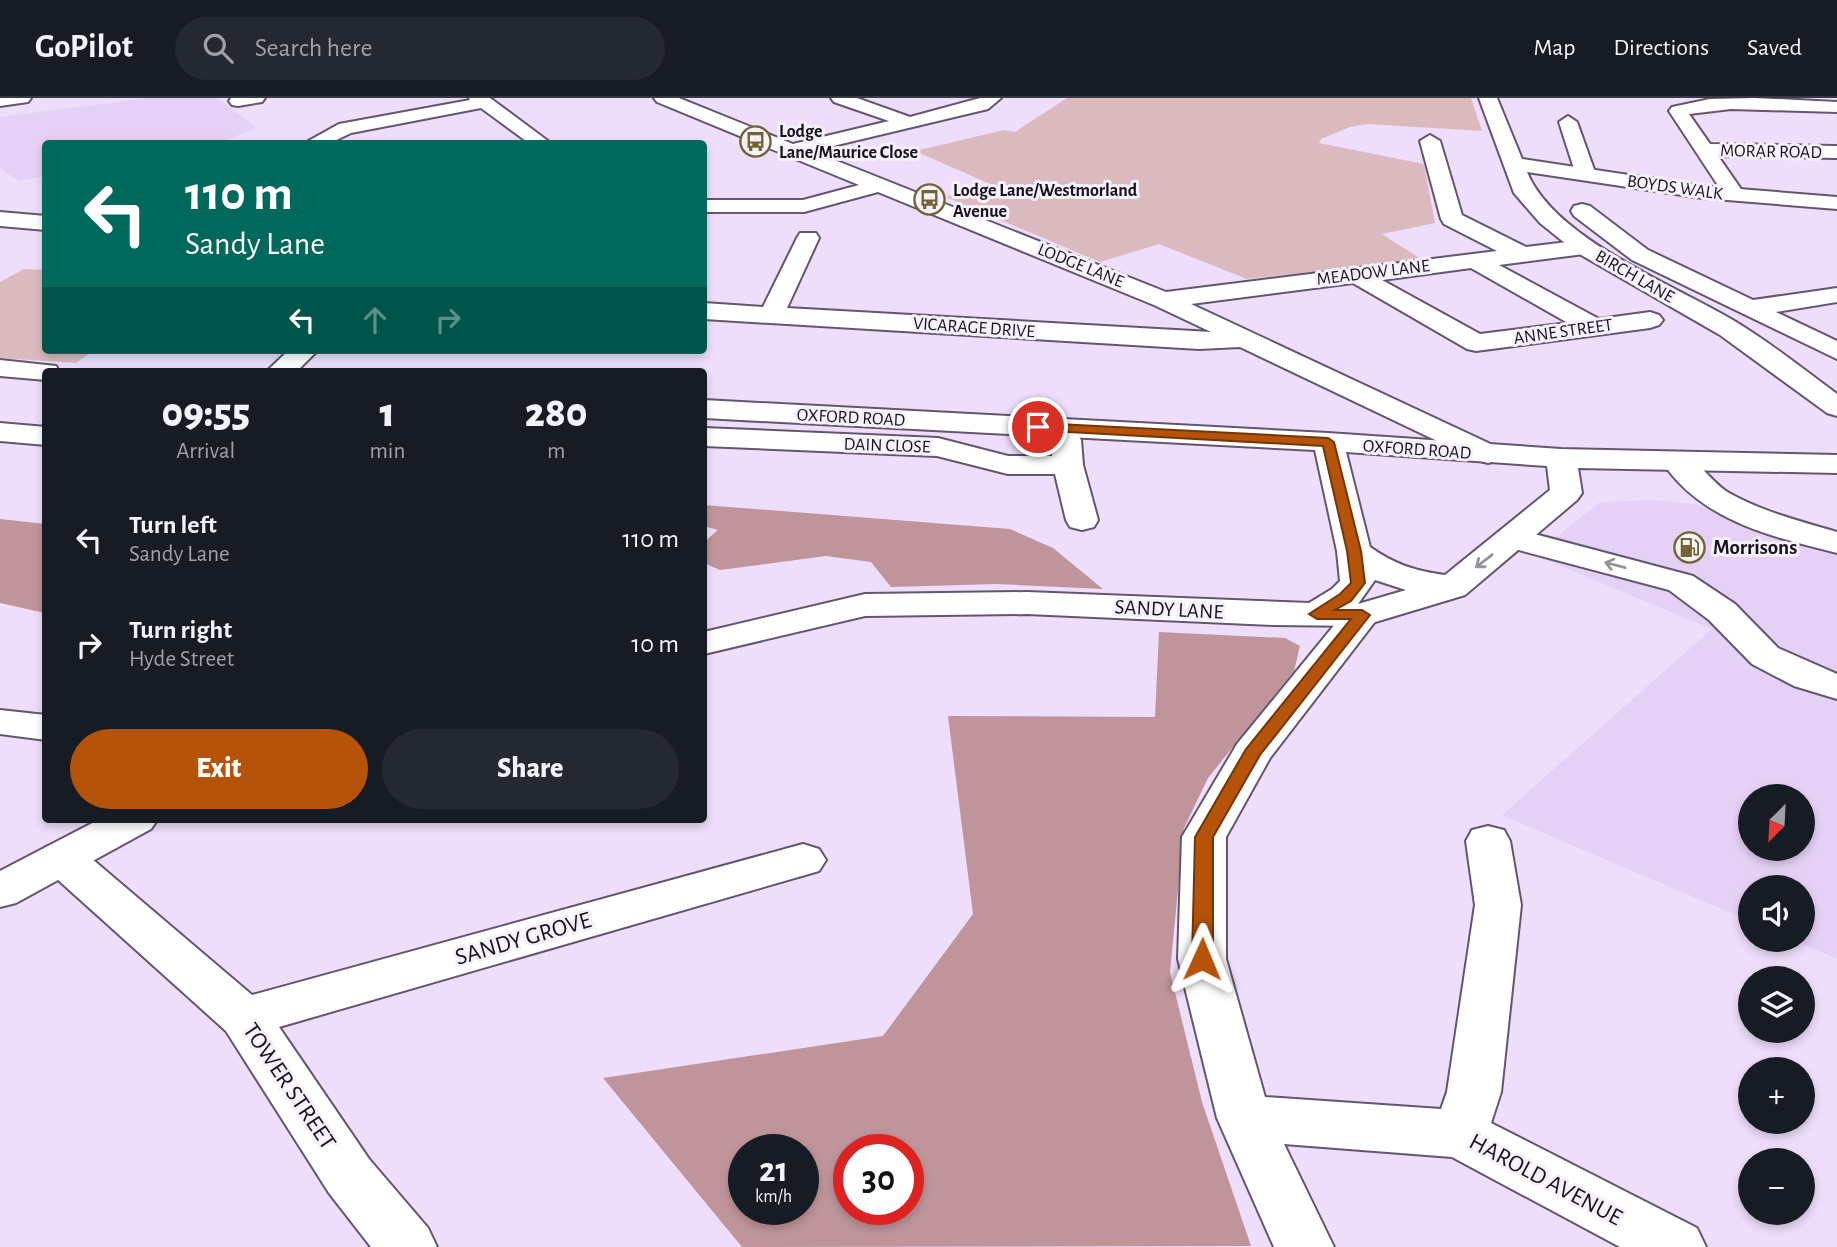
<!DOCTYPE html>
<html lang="en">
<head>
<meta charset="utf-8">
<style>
  :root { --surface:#171b24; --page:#242831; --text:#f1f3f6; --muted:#9ea1a6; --line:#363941; --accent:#b45309 }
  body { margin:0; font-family:"Alegreya Sans",sans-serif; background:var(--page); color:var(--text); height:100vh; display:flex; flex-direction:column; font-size:26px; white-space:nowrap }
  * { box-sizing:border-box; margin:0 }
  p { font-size:23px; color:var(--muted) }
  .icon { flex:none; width:38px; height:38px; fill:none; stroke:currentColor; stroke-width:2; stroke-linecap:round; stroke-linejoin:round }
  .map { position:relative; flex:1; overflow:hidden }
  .sheet { position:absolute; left:42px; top:270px; width:665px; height:455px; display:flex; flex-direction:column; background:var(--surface); border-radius:7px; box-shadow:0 4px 10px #0003 }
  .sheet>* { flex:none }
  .hud { position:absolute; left:42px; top:42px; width:665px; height:214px; border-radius:7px; box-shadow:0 4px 10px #0003; background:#00695c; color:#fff; overflow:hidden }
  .needle { width:46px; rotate:204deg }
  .buttons { position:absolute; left:1738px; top:686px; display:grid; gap:14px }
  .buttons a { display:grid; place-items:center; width:77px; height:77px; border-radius:50%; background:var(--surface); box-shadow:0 4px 10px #0003; font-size:35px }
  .speed { position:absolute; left:728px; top:1036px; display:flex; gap:14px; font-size:35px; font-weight:700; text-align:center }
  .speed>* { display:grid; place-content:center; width:91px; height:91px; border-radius:50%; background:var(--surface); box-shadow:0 4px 10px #0003; line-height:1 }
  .speed small { font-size:18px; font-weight:400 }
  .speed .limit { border:10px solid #d22; background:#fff; color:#111 }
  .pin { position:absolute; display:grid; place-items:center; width:60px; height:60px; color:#fff; margin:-30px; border:4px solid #fff; border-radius:50%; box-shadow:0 2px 7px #0007 }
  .me { position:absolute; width:77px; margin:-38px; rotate:1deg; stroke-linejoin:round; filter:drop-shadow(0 0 5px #0008) }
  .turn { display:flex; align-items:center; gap:24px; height:147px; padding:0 28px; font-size:32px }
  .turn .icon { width:91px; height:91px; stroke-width:2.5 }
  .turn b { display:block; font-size:49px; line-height:60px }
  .lanes { display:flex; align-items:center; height:66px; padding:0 28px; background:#0003; justify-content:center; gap:35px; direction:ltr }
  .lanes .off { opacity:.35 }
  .eta { display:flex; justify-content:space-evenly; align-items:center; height:119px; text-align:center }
  .eta b { font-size:42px; font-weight:800; line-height:49px }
  .action { display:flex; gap:14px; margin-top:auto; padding:14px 28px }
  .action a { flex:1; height:80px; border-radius:42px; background:var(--accent); color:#fff; font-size:28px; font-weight:800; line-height:80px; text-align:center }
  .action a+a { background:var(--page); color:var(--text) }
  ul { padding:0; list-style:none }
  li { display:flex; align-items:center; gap:21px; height:105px; padding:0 28px }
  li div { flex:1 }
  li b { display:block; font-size:26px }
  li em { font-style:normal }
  header { display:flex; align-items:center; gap:42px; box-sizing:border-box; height:98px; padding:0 35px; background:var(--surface); border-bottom:2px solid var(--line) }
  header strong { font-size:33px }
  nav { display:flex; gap:38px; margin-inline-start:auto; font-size:24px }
  .search { width:490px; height:63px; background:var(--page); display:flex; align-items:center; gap:18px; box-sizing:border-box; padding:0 24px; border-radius:38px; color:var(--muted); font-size:26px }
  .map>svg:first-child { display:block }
</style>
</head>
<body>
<header>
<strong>GoPilot</strong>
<div class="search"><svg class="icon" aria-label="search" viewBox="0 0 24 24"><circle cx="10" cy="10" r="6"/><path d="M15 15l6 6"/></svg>Search here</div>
<nav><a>Map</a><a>Directions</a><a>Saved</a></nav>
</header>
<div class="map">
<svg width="1837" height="1149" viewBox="0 0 1837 1149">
  <rect width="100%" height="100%" fill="#eedefb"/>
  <!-- built -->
  <g fill="#e5d1f5" fill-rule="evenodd">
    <polygon points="148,0 217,0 257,30 218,45 46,46 45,78 19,83 0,70 0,19"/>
    <path d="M1654,402L1695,406L1837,450V861L1793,842H1802V789H1750V823L1502,717L1712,531L1534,457L1600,404ZM1750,698H1802V751H1750Z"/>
  </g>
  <!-- green -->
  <g fill="#dababe">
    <polygon points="1067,0 1471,0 1482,33 1368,26 1350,29 1321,41 1319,45 1424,66 1435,125 1382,136 1424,163 1247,181 1159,146 1100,164 946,99 990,86 915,53 1004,32 1015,34"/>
    <polygon points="24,171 45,172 46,252 94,252 76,265 0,260 0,184"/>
  </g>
  <!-- forest -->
  <g fill="#bf959b" fill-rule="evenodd">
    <polygon points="704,407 1010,431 1053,450 1103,491 996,486 891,489 871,464 826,458 720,472 704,465 704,444 718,432 704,428"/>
    <polygon points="0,421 45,426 45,515 0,505"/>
    <path d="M1159,534L1285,540L1300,548L1294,573L1208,680L1184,730L1170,874L1202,1004L1251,1148L742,1149L603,980L883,938L973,816L948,618L1155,619ZM744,1052H803V1111H744ZM849,1052H908V1111H849Z"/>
  </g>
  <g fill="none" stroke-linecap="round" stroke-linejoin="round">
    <defs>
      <g id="street">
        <polygon points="231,0 265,0 262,4 238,8 232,7 229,3"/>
        <polygon points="469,0 490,0 552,46 530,46 481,10 351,35 328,46 303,46 339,26 470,2"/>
        <path d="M654,0H679L793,46L889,23L834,4L831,0H857L910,19L980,0H1001L988,11L812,53L1166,194L1497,153L1444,126L1441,121L1420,43L1430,37L1440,43L1462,117L1526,149L1584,142L1592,144L1596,149L1592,154L1584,156L1499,167L1599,221L1650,214L1659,217L1663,222L1659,227L1650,230L1476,253L1467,251L1353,185L1191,206L1499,350L1503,356L1499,362L1488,365L1477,362L1240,249L1199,251L704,221V205L763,209L797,140L800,135H816L819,140L787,210L1211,234L1154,207L878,94L804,114H704V102H803L859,87L657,4ZM1471,170L1568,225L1480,236L1382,182Z"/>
        <polygon points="1755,0 1837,4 1837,14 1731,11 1689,16 1710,46 1837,48 1837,60 1718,58 1745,97 1741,101 1727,101 1669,13 1672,9 1710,1"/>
        <polygon points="1568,18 1577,24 1596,77 1593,81 1579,81 1576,77 1559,24"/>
        <polygon points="1582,106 1590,108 1648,152 1753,202 1837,190 1837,204 1776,214 1837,243 1837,261 1632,162 1574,118 1571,113 1574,108"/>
        <polygon points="0,114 46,118 46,132 0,128"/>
        <polygon points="289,252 318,252 297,273 267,273"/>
        <polygon points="0,325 46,329 46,347 0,343"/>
        <polygon points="704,330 938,340 1008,358 1052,358 1051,342 1055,336 1066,333 1077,336 1081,342 1083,367 1098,422 1094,429 1082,432 1070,429 1066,422 1055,376 1008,376 937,358 704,348"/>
        <path d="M1678,356C1700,361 1710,384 1729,395C1763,414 1800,423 1837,434V455C1773,439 1702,423 1663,365L1667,358Z"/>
        <polygon points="1512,430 1693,478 1735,506 1778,550 1837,576 1837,601 1794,588 1752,566 1709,522 1669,492 1500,447 1495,440 1500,433"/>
        <polygon points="1362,506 1375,509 1380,517 1270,660 1226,739 1226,861 1265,999 1441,1011 1447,994 1475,807 1466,743 1472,732 1488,728 1504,732 1510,743 1521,807 1501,994 1491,1025 1697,1130 1706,1149 1620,1149 1452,1059 1284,1046 1334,1149 1274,1149 1217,1020 1178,861 1182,739 1237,646 1349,509"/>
        <polygon points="0,612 46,617 46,642 0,636"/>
        <polygon points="62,744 78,749 252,897 803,746 819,751 826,762 819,773 279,929 369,1061 428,1130 437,1149 371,1149 329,1095 226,933 46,771 39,760 46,749"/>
      </g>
      <g id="secondary">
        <polygon points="0,0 31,0 28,4 0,8"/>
        <path d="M1479,0H1497L1522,61L1702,88L1837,99V111L1702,100L1527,74C1555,142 1675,187 1736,224C1771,245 1804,272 1837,296V318L1827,315L1720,237L1576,154L1540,125L1514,95Z"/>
        <polygon points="0,262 56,268 59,273 46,273 46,282 0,278"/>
        <path d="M704,302L1328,335L1561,351L1837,357V375L1578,370L1582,395L1577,402L1465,497L1362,528L1273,527L1027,516L865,518L704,556V534L865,496L1027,494L1309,505L1332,491L1340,483L1337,453L1315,352L704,320ZM1346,354L1547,368L1550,392L1445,477C1415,473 1394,466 1370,449ZM1375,482L1406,492L1358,506Z"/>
        <polygon points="100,721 158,721 151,731 16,805 0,809 0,773"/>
      </g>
    </defs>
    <!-- street casing -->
    <use href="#street" stroke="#63566e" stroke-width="4"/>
    <!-- secondary casing -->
    <use href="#secondary" stroke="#63566e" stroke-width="4"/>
    <!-- street -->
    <use href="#street" fill="#fff" fill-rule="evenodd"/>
    <!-- secondary -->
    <use href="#secondary" fill="#fff" fill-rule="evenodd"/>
  </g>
  <!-- one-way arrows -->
  <defs><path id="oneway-shaft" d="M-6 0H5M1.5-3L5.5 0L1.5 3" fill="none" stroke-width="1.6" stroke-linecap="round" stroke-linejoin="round" transform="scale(1.75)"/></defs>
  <g stroke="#979499">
    <use href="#oneway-shaft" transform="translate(1484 463) rotate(142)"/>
    <use href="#oneway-shaft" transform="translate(1615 467) rotate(-165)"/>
  </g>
  <!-- route -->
  <polygon fill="#b45309" stroke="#753606" stroke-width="2" points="1038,325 1328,340 1334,344 1361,453 1365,485 1351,503 1335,512 1362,512 1370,517 1260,657 1213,739 1213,861 1210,866 1202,869 1195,866 1192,861 1195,739 1246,651 1351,521 1317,521 1309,516 1340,496 1351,485 1347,453 1323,348 1033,332 1032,329"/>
  <!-- icons -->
  <defs>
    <symbol id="bus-ring" viewBox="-11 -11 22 22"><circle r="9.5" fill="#f6f0fb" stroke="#706532" stroke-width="1.5"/><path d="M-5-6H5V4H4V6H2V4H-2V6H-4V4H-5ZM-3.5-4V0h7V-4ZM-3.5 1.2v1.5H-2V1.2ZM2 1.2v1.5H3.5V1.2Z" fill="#706532"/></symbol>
    <symbol id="fuel-ring" viewBox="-11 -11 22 22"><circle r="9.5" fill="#f6f0fb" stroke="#706532" stroke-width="1.5"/><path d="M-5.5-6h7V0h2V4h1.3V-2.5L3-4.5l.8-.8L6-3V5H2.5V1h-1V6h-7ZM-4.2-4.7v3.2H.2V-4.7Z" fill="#706532"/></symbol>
  </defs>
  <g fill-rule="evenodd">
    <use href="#bus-ring" x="738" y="26" width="35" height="35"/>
    <use href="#bus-ring" x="912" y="84" width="35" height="35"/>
    <use href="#fuel-ring" x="1672" y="432" width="35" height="35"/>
  </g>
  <g text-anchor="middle" stroke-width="6" stroke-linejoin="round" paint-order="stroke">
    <!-- far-poi labels -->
    <g font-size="18" font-weight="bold" fill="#18121c" stroke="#f6f0fb" text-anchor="start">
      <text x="779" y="39">Lodge<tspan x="779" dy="21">Lane/Maurice Close</tspan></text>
      <text x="953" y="98">Lodge Lane/Westmorland<tspan x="953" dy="21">Avenue</tspan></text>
    </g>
    <!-- far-street labels -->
    <g font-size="18" fill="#18121c" stroke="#f6f0fb">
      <text transform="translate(1771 53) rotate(1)" y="6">MORAR ROAD</text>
      <text transform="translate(1675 89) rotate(8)" y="6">BOYDS WALK</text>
      <text transform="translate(1081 167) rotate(22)" y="6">LODGE LANE</text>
      <text transform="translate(1373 174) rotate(-7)" y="6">MEADOW LANE</text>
      <text transform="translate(1635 178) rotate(30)" y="6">BIRCH LANE</text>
      <text transform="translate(974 229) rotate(4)" y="6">VICARAGE DRIVE</text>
      <text transform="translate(1563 233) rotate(-8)" y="6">ANNE STREET</text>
      <text transform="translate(851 319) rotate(3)" y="6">OXFORD ROAD</text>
      <text transform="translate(887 347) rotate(2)" y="6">DAIN CLOSE</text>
      <text transform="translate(1417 351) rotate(4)" y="6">OXFORD ROAD</text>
    </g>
    <!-- poi labels -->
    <g font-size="21" font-weight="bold" fill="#18121c" stroke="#f6f0fb" text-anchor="start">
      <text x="1713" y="456">Morrisons</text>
    </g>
    <!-- street labels -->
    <g font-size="21" fill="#18121c" stroke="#f6f0fb">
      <text transform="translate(1169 511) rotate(3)" y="7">SANDY LANE</text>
    </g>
    <!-- near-street labels -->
    <g font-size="24" fill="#18121c" stroke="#f6f0fb">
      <text transform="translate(523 840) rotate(-16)" y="8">SANDY GROVE</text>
      <text transform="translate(290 988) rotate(56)" y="8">TOWER STREET</text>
      <text transform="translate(1546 1081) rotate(28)" y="8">HAROLD AVENUE</text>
    </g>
  </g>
</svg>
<div class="buttons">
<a><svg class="needle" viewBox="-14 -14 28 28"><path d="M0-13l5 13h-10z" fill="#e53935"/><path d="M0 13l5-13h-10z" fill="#9ea1a6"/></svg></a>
<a><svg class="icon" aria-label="sound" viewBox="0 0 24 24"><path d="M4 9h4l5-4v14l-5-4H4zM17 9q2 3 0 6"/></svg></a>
<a><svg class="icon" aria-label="layers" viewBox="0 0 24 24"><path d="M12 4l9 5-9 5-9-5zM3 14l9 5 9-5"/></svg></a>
<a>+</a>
<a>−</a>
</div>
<div class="speed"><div>21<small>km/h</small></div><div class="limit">30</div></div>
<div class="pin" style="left:1038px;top:329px;background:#d93025"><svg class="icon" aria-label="arrive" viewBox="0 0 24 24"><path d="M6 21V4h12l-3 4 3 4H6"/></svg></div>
<svg class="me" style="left:1202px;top:861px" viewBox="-20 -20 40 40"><path d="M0-17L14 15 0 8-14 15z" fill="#b45309" stroke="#fff" stroke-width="4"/></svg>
<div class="hud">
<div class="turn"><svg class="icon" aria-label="left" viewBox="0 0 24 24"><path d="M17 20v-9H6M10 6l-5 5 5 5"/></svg><div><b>110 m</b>Sandy Lane</div></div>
<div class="lanes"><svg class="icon" aria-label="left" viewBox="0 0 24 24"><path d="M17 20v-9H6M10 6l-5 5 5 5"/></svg><svg class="icon off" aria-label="ahead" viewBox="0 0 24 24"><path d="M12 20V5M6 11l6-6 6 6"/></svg><svg class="icon off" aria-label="right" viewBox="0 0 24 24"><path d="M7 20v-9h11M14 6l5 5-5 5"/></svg></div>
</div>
<section class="sheet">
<div class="eta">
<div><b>09:55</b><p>Arrival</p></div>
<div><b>1</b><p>min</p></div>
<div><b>280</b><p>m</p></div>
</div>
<ul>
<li><svg class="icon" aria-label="left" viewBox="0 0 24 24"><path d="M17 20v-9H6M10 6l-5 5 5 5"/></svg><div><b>Turn left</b><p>Sandy Lane</p></div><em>110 m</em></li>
<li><svg class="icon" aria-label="right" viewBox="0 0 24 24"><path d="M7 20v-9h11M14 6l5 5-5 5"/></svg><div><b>Turn right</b><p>Hyde Street</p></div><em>10 m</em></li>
</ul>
<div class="action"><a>Exit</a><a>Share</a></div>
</section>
</div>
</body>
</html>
